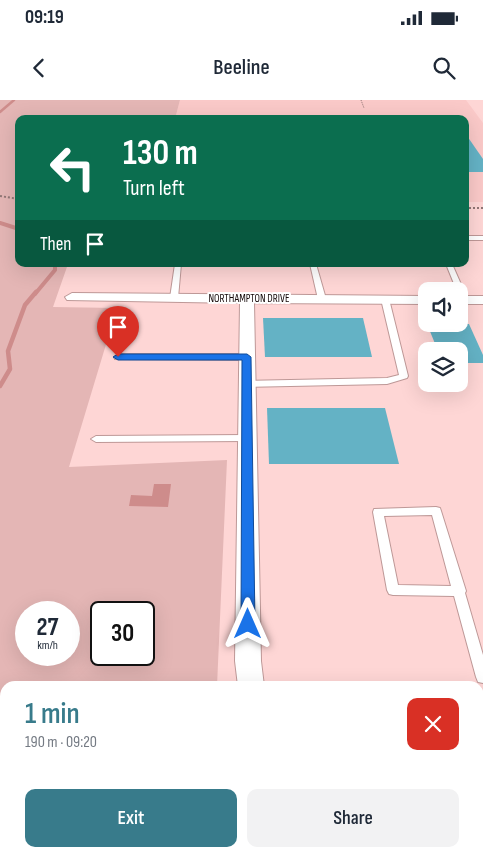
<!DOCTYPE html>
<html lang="en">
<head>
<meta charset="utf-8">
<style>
  :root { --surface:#fff; --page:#f2f2f3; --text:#1f2937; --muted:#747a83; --accent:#387b8b }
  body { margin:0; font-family:"Sofia Sans Condensed",sans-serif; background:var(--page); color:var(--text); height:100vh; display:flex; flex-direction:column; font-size:19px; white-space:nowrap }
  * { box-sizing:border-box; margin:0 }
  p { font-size:16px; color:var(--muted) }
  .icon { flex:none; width:28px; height:28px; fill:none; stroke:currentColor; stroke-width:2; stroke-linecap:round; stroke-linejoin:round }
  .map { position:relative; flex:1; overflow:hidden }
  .details { position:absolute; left:0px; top:581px; width:484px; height:176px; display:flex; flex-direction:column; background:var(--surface); border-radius:15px 15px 0 0; box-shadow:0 5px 20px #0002 }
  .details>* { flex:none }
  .banner { position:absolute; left:15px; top:15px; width:454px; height:152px; border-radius:10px; box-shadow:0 5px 20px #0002; background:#0b6e4f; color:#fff; overflow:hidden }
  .tools { position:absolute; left:418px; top:182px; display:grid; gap:10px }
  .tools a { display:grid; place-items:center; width:50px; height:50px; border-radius:10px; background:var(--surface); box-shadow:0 5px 20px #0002; font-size:25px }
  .speed { position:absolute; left:15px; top:501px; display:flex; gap:10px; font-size:25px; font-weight:700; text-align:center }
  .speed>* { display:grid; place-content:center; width:65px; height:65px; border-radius:50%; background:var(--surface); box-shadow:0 5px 20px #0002; line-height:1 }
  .speed small { font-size:12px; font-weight:400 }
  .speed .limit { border:2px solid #111; border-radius:8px; background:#fff; color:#111 }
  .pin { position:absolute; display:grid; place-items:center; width:42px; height:42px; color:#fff; margin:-51px -21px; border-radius:50% 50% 50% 0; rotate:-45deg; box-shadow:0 0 5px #0007 }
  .pin .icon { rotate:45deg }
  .me { position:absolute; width:55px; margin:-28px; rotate:0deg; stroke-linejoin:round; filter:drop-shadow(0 0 4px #0008) }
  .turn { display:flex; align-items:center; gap:18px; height:105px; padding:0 25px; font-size:22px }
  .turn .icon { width:65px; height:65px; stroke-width:2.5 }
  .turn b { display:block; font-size:35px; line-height:42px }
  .then { display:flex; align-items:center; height:48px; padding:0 25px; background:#0003; gap:10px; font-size:19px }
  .round { display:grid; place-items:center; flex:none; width:52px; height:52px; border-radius:10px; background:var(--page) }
  .headline { display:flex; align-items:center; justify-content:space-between; height:85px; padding:0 25px }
  h1 { font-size:30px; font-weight:600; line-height:38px; color:var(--accent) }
  .cta { display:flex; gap:10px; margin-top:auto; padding:10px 25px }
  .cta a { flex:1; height:58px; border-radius:10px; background:var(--accent); color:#fff; font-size:20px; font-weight:600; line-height:58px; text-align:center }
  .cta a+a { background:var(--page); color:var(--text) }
  .status { display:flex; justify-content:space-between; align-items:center; height:35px; padding:0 25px; background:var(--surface); direction:ltr }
  .status svg { height:14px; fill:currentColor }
  header { display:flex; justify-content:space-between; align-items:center; height:65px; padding:0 25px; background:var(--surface); font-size:22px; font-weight:600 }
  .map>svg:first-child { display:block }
</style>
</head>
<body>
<div class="status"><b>09:19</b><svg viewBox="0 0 49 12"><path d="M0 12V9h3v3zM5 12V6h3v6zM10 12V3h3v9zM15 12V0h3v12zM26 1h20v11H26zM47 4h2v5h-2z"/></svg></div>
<header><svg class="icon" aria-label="back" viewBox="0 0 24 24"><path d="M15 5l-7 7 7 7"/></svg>Beeline<svg class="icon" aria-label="search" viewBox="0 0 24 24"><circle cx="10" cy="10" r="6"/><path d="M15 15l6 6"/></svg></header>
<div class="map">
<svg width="483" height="757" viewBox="0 0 483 757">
  <rect width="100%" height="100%" fill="#fed6d5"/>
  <!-- built -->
  <polygon fill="#fac9c8" points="180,0 466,0 483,23 483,102 465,102 465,19 175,19"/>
  <!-- green -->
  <path fill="#e4b6b5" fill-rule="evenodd" d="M0,0H180L175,19H19V164H68L53,207L117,208L69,367L227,360L217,586H5V752H323L324,757H0ZM26,512H69V555H26ZM101,512H144V555H101Z"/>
  <!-- water -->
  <g fill="#ce8c8b">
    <polygon points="154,384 171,384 168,407 129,406 131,395 152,396"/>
    <polygon points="256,752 257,757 43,757 40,753"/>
  </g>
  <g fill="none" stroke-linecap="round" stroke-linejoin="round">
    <!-- stream-far2 -->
    <polyline stroke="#ce8c8b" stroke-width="2.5" points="0,12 14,0"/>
    <!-- stream-far1 -->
    <g stroke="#ce8c8b" stroke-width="4">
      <polyline points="0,123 19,129"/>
      <polyline points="35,194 55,170 55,164"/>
    </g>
    <!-- stream -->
    <polyline stroke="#ce8c8b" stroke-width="4.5" points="0,286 10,269 8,251 25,205 36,192"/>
  </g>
  <!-- building -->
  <g fill="#64b2c5">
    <polygon points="465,33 483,59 483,72 465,72"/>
    <polygon points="263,218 363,218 372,257 265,257"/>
    <polygon points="427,224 469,224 483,255 483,263 459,263 459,251 438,251"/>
    <polygon points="267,308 385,308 399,364 269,364"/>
  </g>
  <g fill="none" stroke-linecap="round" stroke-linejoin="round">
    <defs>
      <g id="lane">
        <rect x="465" y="136" width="18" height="4"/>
        <polygon points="175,164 181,164 178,198 174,200 170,198"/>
        <polygon points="310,164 316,164 326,199 325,201 318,199"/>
        <polygon points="446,164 452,164 468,200 467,202 460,200 459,191 457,191"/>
        <polygon points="382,197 389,199 408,276 407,278 387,284 247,287 243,284 247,281 387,278 399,275 381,199"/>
        <polygon points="118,254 247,254 251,257 247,260 115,259 114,257"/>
        <polygon points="247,335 252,338 247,341 96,342 91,339 96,336"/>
        <path d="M436,407L440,408L441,411L466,491L465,493L483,555V583L478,582L476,577L454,496L393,495L389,494L387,490L373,412L374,409ZM432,415L451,486L398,485L384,416Z"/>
        <rect x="358" y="752" width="16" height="5"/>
      </g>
      <g id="street">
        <polygon points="72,193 426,196 426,204 254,203 261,561 264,586 238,586 235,561 240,203 67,200 65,197"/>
        <rect x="459" y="196" width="24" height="8"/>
        <rect x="479" y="608" width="4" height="28"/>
      </g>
    </defs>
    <!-- lane casing -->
    <use href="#lane" stroke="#be9897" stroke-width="2"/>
    <!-- street casing -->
    <use href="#street" stroke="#be9897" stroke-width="2"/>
    <!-- path-far1 -->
    <polyline stroke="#917675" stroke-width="1" stroke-dasharray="1 1" stroke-linecap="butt" points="361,0 364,8"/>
    <!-- path -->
    <g stroke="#917675" stroke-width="2" stroke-dasharray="2 2" stroke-linecap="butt">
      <polyline points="0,96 19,99"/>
      <polyline points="465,108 483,108"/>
    </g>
    <!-- lane -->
    <use href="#lane" fill="#fff" fill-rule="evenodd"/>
    <!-- street -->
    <use href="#street" fill="#fff" fill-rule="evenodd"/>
  </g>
  <!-- route -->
  <polygon fill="#1a73e8" stroke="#114b97" points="247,254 251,257 255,524 253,529 248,530 243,529 241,524 242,260 118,260 113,257 118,254"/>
  <g text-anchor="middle" stroke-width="4" stroke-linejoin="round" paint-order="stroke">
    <!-- far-street labels -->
    <g font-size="11" fill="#140808" stroke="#fff">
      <text x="249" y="202">NORTHAMPTON DRIVE</text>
    </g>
  </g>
</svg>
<div class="tools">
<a><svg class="icon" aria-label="sound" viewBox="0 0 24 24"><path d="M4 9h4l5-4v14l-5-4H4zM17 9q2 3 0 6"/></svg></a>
<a><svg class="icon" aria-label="layers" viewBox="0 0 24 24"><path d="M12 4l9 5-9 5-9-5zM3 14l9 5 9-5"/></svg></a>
</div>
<div class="speed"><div>27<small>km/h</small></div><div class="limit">30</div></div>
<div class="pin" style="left:118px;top:257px;background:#d93025"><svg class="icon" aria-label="arrive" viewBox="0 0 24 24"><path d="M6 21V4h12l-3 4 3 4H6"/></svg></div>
<svg class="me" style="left:248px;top:524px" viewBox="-20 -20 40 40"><path d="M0-17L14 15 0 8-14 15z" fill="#1a73e8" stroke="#fff" stroke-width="4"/></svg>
<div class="banner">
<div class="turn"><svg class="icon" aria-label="left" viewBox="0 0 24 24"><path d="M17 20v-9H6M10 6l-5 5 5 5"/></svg><div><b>130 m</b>Turn left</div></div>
<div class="then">Then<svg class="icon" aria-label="arrive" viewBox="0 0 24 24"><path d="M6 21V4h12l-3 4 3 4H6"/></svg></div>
</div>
<section class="details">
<div class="headline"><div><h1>1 min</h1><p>190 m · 09:20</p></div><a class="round" style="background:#d93025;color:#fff"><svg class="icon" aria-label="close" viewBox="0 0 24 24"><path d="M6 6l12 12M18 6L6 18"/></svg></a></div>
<div class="cta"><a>Exit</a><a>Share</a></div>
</section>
</div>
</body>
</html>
